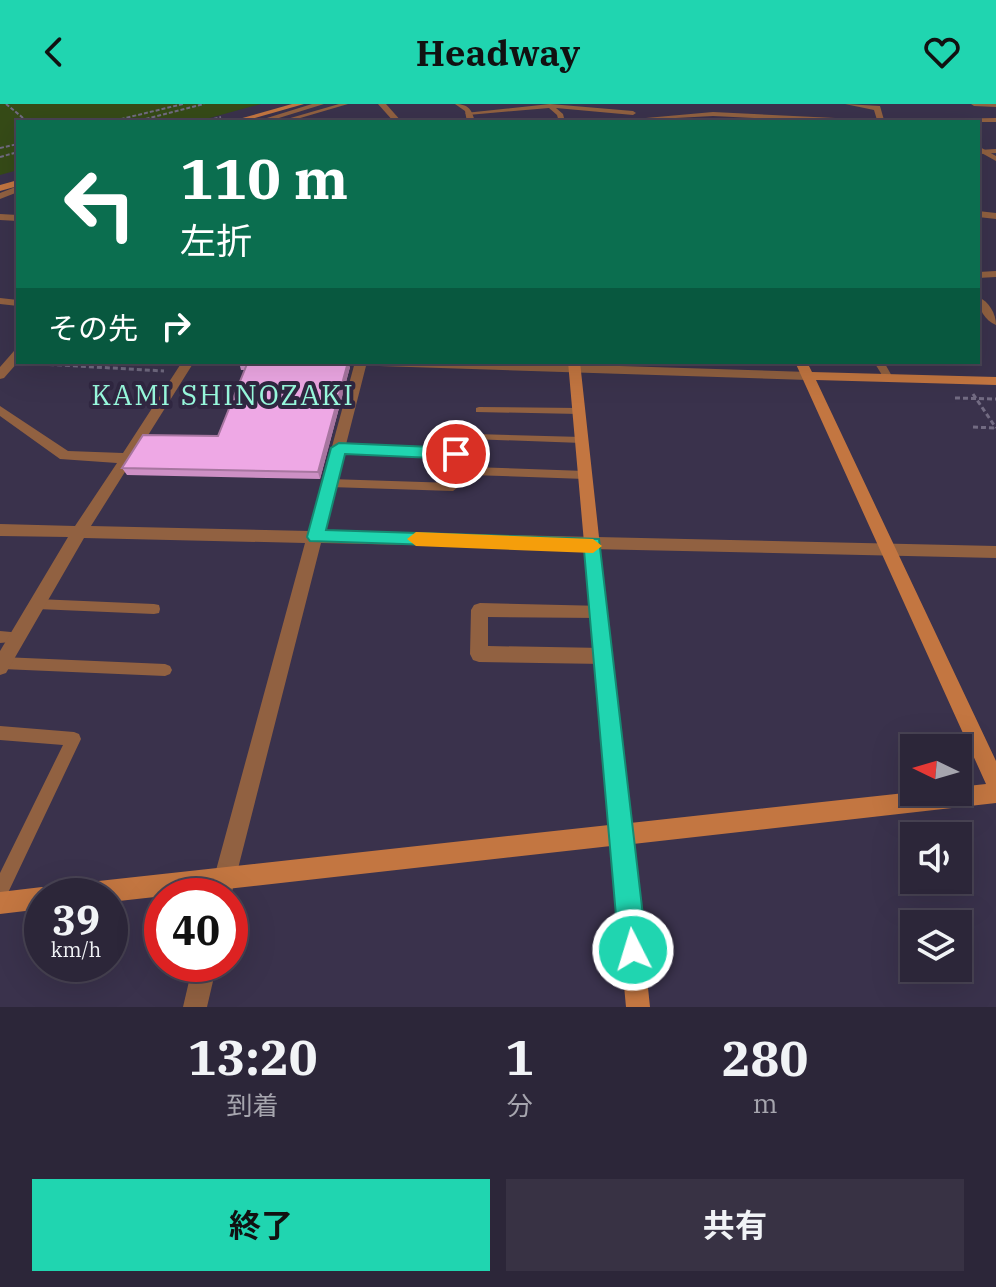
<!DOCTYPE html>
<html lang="ja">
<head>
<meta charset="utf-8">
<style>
  :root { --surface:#2c2639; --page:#383244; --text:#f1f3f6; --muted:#a6a5ae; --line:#484353; --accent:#20d5b0 }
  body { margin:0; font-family:"IBM Plex Serif","Noto Sans JP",serif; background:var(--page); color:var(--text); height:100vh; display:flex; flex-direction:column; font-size:30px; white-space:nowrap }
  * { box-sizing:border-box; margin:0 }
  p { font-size:26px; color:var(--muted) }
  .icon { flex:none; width:44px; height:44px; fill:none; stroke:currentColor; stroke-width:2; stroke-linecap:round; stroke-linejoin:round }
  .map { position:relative; height:903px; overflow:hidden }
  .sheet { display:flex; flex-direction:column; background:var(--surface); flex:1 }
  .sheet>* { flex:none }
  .top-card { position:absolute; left:16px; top:16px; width:964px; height:244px; border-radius:0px; box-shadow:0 8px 32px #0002,0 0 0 2px var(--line); background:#0b6e4f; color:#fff; overflow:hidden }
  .needle { width:52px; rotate:275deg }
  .tools { position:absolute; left:900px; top:630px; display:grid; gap:16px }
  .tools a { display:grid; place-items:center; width:72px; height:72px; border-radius:0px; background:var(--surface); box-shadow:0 8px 32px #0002,0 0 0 2px var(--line); font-size:40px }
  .speed { position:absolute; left:24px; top:774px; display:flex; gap:16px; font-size:40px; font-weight:700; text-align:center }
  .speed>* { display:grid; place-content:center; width:104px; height:104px; border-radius:50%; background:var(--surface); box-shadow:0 8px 32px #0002,0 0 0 2px var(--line); line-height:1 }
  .speed small { font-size:20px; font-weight:400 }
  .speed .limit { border:12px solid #d22; background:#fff; color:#111 }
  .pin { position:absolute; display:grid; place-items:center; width:68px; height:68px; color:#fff; margin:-34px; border:4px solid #fff; border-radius:50%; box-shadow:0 2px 8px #0007 }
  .me { position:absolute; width:88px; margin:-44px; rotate:355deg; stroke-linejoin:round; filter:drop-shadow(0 0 6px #0008) }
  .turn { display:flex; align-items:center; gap:28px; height:168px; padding:0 32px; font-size:36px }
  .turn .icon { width:104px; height:104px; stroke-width:2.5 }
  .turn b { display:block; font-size:56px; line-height:68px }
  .then { display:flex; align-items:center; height:76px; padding:0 32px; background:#0003; gap:16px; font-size:30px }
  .eta { display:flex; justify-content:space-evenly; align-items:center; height:136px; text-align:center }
  .eta b { font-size:48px; font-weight:700; line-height:56px }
  .button { display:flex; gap:16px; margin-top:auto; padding:16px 32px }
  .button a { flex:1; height:92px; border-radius:0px; background:var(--accent); color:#111; font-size:32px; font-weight:700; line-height:92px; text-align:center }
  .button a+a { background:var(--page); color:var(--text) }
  header { display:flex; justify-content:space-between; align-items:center; height:104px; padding:0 32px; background:var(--accent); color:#111; font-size:36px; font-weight:700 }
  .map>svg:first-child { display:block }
</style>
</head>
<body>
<header><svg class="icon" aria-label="back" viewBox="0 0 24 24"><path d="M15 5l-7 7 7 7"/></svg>Headway<svg class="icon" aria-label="heart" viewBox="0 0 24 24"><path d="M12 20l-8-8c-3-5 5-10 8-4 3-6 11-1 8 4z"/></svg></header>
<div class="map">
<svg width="996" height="903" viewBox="0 0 996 903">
  <rect width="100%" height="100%" fill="#3a324c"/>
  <!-- green -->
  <polygon fill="#364b17" points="0,0 261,0 195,18 18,18 18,66 0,71"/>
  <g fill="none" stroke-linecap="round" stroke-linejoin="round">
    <!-- path-far1 -->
    <g stroke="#726b82" stroke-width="2" stroke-dasharray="4 2" stroke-linecap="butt">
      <polyline points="6,0 28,18"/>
      <polyline points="109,18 183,0"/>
      <polyline points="134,18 204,0"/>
      <polyline points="202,18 221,13"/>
      <polyline points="0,44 18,40"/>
      <polyline points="0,53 18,48"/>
    </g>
    <!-- path -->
    <g stroke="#726b82" stroke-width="3" stroke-dasharray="5 3" stroke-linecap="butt">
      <polyline points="25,259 164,267"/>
      <polyline points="973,290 996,324"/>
      <polyline points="955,294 996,295"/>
      <polyline points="973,323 994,324"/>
    </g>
    <!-- lane -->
    <g fill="#916141" fill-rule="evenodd">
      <polygon points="339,0 348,0 290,17 287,15"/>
      <polygon points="550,0 633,7 636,9 633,11 556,4 563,10 565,18 559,18 557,11 549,4 468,11 465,9"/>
      <polygon points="971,0 996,0 996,3 974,2"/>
      <polygon points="996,45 996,49 978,50 978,46"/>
      <polygon points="874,258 884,258 893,274 891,276 885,276"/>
      <polygon points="479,303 579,304 584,307 579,310 476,308 476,304"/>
      <polygon points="475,330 582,333 587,336 582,339 471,335 470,333"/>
      <polygon points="339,340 456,346 461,350 456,354 335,346 334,344"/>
      <polygon points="471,363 585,367 590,371 585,375 471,371 466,367"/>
      <polygon points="330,375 453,379 458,383 453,387 330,383 325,379"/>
      <polygon points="37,495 154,500 159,501 160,505 159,509 154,510 37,505 33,504 31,500 33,496"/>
      <polygon points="0,527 22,529 24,533 22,537 0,539"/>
      <polygon points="2,553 165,560 170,562 172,566 170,570 165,572 2,565 0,564 0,554"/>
      <polygon points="0,622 74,628 79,630 81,635 6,793 0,795 0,769 63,641 0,636"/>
    </g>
    <!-- street -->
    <g fill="#916141" fill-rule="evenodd">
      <polygon points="312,0 324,0 266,18 254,18"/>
      <polygon points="378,0 386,0 402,18 394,18"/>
      <path d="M455,0C469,0 472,6 475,18H467L465,7Z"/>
      <polygon points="845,0 880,2 884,16 996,14 996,18 834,18 713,12 601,18 713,8 877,16 874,6"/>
      <polygon points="978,42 996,52 996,57 978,47"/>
      <polygon points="18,82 18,88 0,95 0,89"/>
      <polygon points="978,107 996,109 996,115 978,113"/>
      <polygon points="0,110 18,111 18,117 0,116"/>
      <polygon points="996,167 996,173 978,174 978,168"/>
      <path d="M978,193C989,197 996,210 996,221C985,217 978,204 978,193Z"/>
      <polygon points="0,194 18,196 18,202 0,200"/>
      <polygon points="18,246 18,258 4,274 0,275 0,263 14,247"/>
      <polygon points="182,258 194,258 91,422 309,427 355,258 367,258 324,427 996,442 996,454 321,439 231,792 230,795 230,792 209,792 305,439 84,434 6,569 0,571 0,547 68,433 0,432 0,420 75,422 117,359 60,355 0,312 0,302 68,347 123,349"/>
      <polygon points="373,258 492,258 808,268 814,272 808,276 379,262"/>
      <polygon points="480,499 605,502 608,507 605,512 599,514 488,513 488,542 604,544 610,546 613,552 610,558 604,560 479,558 473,556 470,550 471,506 474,501"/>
      <polygon points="193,860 217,860 207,903 183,903"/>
    </g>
    <!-- secondary -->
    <g fill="#c37641" fill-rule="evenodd">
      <polygon points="292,0 304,0 241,18 228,18"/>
      <polygon points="18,76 18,82 0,87 0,81"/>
      <polygon points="568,258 580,258 630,719 914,688 958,688 958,683 986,680 795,258 807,258 812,268 996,273 996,281 816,276 996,657 996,699 633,740 650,903 626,903 611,742 110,798 110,792 42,792 42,805 0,810 0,788 42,783 50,786 52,790 54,784 62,781 609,721"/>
    </g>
  </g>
  <!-- wall -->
  <polygon fill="#cd90c5" points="239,258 350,263 320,375 127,371 122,364 218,332 245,266 241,266"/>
  <!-- shaded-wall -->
  <polygon fill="#a776a0" points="348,258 350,263 320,375 318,368"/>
  <!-- building -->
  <polygon fill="#eea8e5" stroke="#a776a0" stroke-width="2" points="239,258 348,258 318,368 122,364 143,331 218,332 247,260"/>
  <!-- route -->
  <polygon fill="#20d5b0" stroke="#158a72" stroke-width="2" points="339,339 456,344 464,350 456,355 345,350 326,426 599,435 647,846 643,856 633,860 623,856 619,846 584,446 310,437 307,433 331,344"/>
  <!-- slow -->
  <polygon fill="#f59e0b" points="416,428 593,435 602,442 593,449 416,442 407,435"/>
  <g text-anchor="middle" stroke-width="8" stroke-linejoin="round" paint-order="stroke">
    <!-- quarter labels -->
    <g font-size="28" letter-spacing="2" fill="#98f9dd" stroke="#302741">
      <text x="223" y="301">KAMI SHINOZAKI</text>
    </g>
  </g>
</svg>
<div class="tools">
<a><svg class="needle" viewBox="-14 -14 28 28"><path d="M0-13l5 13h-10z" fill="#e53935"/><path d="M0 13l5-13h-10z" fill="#a6a5ae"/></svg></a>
<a><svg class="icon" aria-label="sound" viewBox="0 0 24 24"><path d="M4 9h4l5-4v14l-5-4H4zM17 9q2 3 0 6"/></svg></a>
<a><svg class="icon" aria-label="layers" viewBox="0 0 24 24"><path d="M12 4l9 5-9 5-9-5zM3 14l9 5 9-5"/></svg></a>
</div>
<div class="speed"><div>39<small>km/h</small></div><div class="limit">40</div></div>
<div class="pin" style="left:456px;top:350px;background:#d93025"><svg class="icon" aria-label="arrive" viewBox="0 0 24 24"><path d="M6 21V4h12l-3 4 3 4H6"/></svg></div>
<svg class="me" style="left:633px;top:846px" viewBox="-20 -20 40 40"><circle r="17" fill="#20d5b0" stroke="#fff" stroke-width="3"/><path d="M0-11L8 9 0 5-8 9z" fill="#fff"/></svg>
<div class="top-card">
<div class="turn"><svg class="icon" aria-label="left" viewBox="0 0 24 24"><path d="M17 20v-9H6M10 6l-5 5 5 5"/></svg><div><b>110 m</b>左折</div></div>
<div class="then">その先<svg class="icon" aria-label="right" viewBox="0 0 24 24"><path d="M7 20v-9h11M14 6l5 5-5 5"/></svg></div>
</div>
</div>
<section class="sheet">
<div class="eta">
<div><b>13:20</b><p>到着</p></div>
<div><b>1</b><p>分</p></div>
<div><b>280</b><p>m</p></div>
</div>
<div class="button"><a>終了</a><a>共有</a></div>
</section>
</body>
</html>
